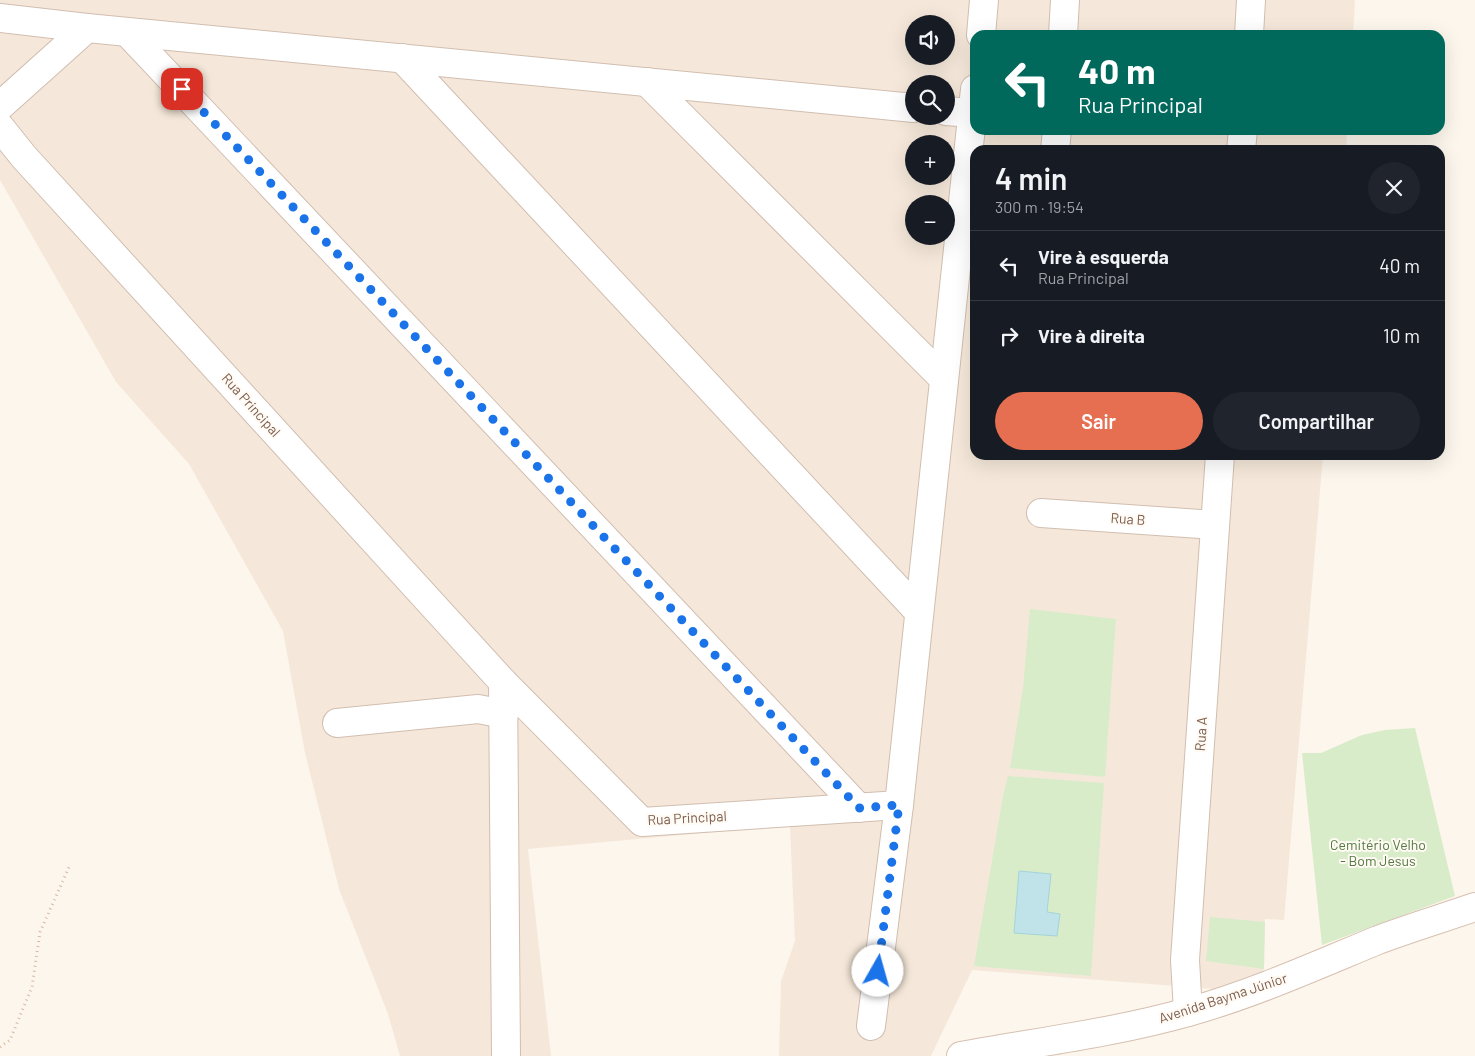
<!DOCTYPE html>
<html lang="pt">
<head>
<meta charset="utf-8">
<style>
  :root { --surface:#171b24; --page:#20242c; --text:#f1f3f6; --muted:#9ea1a6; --line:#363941; --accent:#e76f51 }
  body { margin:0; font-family:Barlow,sans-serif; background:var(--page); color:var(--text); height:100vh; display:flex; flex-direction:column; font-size:19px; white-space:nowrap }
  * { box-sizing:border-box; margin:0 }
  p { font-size:16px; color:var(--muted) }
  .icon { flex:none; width:28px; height:28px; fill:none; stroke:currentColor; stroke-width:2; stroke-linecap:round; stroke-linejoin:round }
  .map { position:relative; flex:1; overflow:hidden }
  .side { position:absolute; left:970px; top:145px; width:475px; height:315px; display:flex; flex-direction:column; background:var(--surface); border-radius:15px; box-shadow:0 5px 20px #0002 }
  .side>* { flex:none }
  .top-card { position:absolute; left:970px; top:30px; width:475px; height:105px; border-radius:15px; box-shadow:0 5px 20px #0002; background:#00695c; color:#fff; overflow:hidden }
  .controls { position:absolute; left:905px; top:15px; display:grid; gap:10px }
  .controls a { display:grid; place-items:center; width:50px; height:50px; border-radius:50%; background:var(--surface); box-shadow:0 5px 20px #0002; font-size:25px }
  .pin { position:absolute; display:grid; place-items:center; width:42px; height:42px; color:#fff; margin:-21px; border-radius:10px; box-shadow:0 2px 8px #0006 }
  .me { position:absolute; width:55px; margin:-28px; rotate:7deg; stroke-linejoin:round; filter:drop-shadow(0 0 4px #0008) }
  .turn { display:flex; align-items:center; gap:18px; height:105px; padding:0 25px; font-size:22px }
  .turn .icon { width:65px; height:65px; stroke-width:2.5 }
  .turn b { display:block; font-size:35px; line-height:42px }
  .round { display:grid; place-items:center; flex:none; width:52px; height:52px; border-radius:26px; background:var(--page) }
  .head { display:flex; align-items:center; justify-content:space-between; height:85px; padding:0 25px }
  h1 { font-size:30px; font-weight:600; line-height:38px }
  .action { display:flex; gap:10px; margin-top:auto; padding:10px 25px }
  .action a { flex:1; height:58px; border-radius:30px; background:var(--accent); color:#fff; font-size:20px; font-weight:600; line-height:58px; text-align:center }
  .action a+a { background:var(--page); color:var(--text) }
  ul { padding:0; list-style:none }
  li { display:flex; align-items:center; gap:15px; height:70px; padding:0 25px; border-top:1px solid var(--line) }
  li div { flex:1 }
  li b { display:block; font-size:19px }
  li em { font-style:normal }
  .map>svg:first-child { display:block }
</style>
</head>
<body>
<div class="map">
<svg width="1475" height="1056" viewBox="0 0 1475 1056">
  <rect width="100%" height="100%" fill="#fdf6ec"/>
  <!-- residential -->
  <path fill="#f5e8da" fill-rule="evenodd" d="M0,0H1355L1353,35H975V130H1347L1346,150H975V455H1323L1284,920L1265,919L1263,982L1239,991L972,970L931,1056H779L781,981L795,941L790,825L528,849L551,1056H400L388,1014L339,889L305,753L283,631L189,464L116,382L0,180ZM914,24H946V56H914ZM914,84H946V116H914ZM914,144H946V176H914ZM914,204H946V236H914Z"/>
  <!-- green -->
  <g fill="#d8ecc9">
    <polygon points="1030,609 1116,619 1105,777 1010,768 1023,688"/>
    <polygon points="1415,728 1455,896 1322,945 1302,753 1321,753 1362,735 1385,730"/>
    <polygon points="1008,776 1104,783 1091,976 974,966 1003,796"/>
    <polygon points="1210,917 1265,922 1264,969 1206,961"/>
  </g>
  <!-- water -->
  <polygon fill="#bfe3e8" stroke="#a5d3da" points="1019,871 1051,874 1047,912 1060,914 1057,936 1014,933"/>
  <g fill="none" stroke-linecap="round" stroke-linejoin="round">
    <defs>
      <g id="street">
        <polyline points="0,18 87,28"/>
        <polyline points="127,32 859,808"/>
        <polyline points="981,35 984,0"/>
        <polyline points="1063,35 1065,0"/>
        <polyline points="1249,35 1251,0"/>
        <polyline points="402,58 919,612"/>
        <polyline points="647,82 944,379"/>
        <polyline points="0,106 87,28 914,108"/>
        <polyline points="946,111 972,113"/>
        <polyline points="0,127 24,157 503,682 642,822 899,805"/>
        <polyline points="1055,150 1057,130"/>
        <polyline points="1241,150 1243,130"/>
        <polyline points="1041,513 1215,525"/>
        <polyline points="503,682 506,1056"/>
        <polyline points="337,723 478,709 504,714"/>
        <polyline points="1188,1012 1185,960 1220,455"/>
        <polyline points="871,1026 899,805 975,89"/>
      </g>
      <path id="secondary" d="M961,1056C1037,1042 1114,1033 1188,1012C1253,994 1315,966 1378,940C1410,928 1443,918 1475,907"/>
    </defs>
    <!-- street casing -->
    <use href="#street" stroke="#d1beb0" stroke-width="30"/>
    <!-- secondary casing -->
    <use href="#secondary" stroke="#d6c0b0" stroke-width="30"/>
    <!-- path -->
    <polyline stroke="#d9b8a5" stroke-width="3" stroke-dasharray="1 4" stroke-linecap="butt" points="0,1047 10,1040 32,987 40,932 70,865"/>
    <!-- street -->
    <use href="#street" stroke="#fff" stroke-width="28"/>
    <!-- secondary -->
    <use href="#secondary" stroke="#fff" stroke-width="28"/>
  </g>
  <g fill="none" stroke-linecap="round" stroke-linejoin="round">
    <!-- route -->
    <polyline stroke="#1a73e8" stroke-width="9" stroke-dasharray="0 16.2" points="182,89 859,808 899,805 878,971"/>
  </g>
  <g text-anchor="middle" stroke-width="4" stroke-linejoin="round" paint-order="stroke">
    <!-- street labels -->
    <g font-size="14" fill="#7a5c4d" stroke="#fffaf3">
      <text transform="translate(251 405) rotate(48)" y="5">Rua Principal</text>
      <text transform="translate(1128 519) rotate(4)" y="5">Rua B</text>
      <text transform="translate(1201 734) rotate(-86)" y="5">Rua A</text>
      <text transform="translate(687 818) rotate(-3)" y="5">Rua Principal</text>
      <text transform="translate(1223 998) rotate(-18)" y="5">Avenida Bayma Júnior</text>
    </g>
    <!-- park labels -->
    <g font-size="14" fill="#537a41" stroke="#fffaf3">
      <text x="1378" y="850">Cemitério Velho<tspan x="1378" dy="16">- Bom Jesus</tspan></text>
    </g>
  </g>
</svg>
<div class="controls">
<a><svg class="icon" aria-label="sound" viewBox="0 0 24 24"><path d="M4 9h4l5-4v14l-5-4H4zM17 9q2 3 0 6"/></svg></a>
<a><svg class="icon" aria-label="search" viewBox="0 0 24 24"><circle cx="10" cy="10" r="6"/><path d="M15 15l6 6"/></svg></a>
<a>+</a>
<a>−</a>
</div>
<div class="pin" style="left:182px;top:89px;background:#d93025"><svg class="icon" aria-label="arrive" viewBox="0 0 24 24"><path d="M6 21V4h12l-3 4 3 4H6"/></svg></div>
<svg class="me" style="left:878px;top:971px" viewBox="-20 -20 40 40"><circle r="19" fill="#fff"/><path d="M0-13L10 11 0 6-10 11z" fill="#1a73e8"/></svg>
<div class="top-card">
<div class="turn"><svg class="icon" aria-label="left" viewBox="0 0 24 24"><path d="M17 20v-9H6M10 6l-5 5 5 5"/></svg><div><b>40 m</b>Rua Principal</div></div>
</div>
<section class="side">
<div class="head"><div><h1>4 min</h1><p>300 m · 19:54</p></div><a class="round"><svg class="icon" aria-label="close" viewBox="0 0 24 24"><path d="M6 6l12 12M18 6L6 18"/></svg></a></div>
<ul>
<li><svg class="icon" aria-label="left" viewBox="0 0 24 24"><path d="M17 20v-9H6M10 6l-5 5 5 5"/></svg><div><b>Vire à esquerda</b><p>Rua Principal</p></div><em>40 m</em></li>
<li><svg class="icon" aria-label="right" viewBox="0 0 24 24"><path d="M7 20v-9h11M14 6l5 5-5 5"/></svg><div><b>Vire à direita</b></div><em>10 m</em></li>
</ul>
<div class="action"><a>Sair</a><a>Compartilhar</a></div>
</section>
</div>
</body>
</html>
